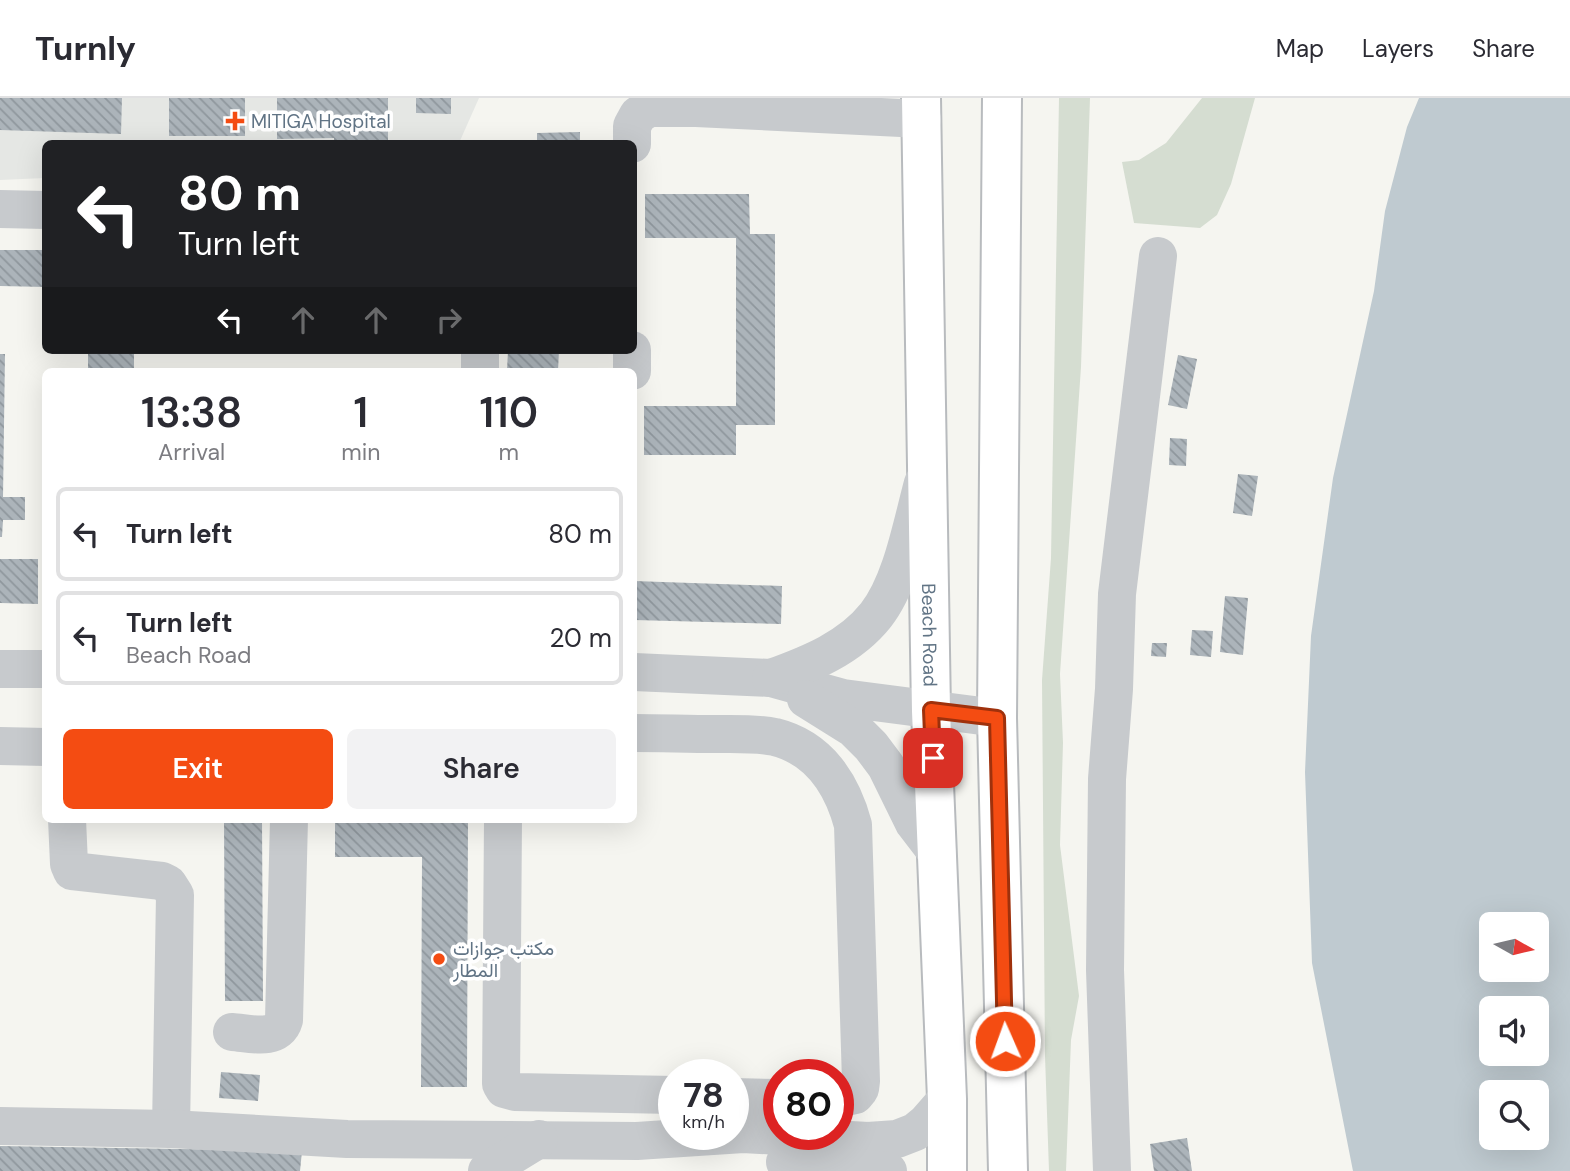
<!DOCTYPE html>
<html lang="en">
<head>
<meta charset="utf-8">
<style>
  :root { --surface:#fff; --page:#f2f2f3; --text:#2b2b33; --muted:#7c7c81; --line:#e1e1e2; --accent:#f44c12 }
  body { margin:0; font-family:"DM Sans",Vazirmatn,sans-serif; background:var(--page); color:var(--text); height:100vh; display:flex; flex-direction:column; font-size:26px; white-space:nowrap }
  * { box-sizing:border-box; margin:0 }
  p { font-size:23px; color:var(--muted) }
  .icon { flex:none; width:38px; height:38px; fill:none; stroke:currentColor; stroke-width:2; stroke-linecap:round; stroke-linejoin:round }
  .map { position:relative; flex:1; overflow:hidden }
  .sheet { position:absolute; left:42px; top:270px; width:595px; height:455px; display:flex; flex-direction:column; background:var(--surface); border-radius:10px; box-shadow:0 7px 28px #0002 }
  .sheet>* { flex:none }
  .top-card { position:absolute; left:42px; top:42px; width:595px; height:214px; border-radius:10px; box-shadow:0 7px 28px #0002; background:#202124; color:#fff; overflow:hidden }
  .needle { width:46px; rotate:98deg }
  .tools { position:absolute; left:1479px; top:814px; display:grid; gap:14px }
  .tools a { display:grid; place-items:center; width:70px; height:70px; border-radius:10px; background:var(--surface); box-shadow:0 7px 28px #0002; font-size:35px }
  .speed { position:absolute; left:658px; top:961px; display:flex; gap:14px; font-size:35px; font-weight:700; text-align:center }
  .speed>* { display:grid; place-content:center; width:91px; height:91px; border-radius:50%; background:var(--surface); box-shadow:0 7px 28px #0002; line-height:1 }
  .speed small { font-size:18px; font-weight:400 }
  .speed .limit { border:10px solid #d22; background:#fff; color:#111 }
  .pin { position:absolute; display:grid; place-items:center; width:60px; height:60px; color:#fff; margin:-30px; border-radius:14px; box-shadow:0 4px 10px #0006 }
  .me { position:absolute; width:77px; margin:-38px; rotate:358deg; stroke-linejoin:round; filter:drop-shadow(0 0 5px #0008) }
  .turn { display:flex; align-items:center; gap:24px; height:147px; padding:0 21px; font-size:32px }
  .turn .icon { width:91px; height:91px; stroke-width:2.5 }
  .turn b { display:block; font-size:49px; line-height:60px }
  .lanes { display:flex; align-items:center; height:66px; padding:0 21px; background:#0003; justify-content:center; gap:35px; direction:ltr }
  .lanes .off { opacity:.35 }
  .eta { display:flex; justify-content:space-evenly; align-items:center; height:119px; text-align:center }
  .eta b { font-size:42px; font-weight:600; line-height:49px }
  .action { display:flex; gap:14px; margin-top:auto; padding:14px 21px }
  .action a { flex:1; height:80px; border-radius:10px; background:var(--accent); color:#fff; font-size:28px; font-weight:600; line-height:80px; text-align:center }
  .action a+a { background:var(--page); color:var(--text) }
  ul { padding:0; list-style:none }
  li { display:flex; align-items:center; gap:21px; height:94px; margin:0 14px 10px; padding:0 7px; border:4px solid var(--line); border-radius:10px }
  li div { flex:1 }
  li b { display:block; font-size:26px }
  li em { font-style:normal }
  header { display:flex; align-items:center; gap:42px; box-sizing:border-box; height:98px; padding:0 35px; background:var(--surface); border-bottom:2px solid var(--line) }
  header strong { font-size:33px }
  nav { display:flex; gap:38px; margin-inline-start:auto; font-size:24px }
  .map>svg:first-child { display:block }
</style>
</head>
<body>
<header>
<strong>Turnly</strong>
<nav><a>Map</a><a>Layers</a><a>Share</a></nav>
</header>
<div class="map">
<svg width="1570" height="1073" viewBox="0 0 1570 1073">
  <defs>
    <pattern id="building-back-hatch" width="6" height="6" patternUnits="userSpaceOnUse" patternTransform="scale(1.75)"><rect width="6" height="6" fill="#acb4ba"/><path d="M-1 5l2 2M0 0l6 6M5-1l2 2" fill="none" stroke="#8f979d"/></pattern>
  </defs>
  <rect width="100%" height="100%" fill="#f5f5f0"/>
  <!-- built -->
  <polygon fill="#e5e7e4" points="0,0 479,0 459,45 46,46 45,80 0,82"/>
  <!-- green -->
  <g fill="#d5ddd1">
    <polygon points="1059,0 1090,0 1081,269 1060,576 1063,645 1060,747 1079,898 1071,942 1066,1073 1049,1073 1045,958 1042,582 1051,460"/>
    <polygon points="1202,0 1255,0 1231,86 1217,117 1200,130 1134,125 1122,64 1139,62 1166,45"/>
  </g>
  <!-- water -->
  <path fill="#bfcad0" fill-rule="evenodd" d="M1419,0H1570V1073H1353L1312,865L1305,674L1311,538L1333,380L1374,193L1385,113L1407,29ZM1491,826H1536V872H1491ZM1491,910H1536V956H1491ZM1491,994H1536V1040H1491Z"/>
  <!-- building -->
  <g fill="url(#building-back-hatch)">
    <polygon points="0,0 122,0 121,36 0,32"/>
    <rect x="169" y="0" width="76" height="38"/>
    <polygon points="277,0 388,0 388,46 334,46 334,40 277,41"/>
    <polygon points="416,0 451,0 451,16 416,15"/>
    <polygon points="580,34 580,46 537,46 537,35"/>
    <polygon points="645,96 749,96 750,136 775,136 775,327 736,327 736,357 644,357 644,308 736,308 736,140 645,140"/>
    <polygon points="0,152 46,152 46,189 0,188"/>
    <rect x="88" y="252" width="46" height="21"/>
    <polygon points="508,252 559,252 558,273 507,273"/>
    <polygon points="0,256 5,256 3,399 25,399 25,422 3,422 2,439 0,439"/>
    <polygon points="1178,257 1197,261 1187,311 1168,307"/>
    <polygon points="1170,340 1187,341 1186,368 1169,367"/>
    <polygon points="1238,376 1258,378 1252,418 1233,415"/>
    <polygon points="0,461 38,461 38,506 0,505"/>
    <polygon points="634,483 782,488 781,526 634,522"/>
    <polygon points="1225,498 1248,500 1243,557 1220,554"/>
    <polygon points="1192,532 1213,533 1211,559 1190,557"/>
    <polygon points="1152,545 1167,545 1166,559 1151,558"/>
    <polygon points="224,721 262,721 263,903 225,903"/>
    <polygon points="335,721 468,721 467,989 421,989 422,759 335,759"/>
    <polygon points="221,974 260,977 258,1003 219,1000"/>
    <polygon points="1187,1040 1192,1073 1154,1073 1150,1046"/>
    <polygon points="0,1048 302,1053 300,1073 0,1073"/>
  </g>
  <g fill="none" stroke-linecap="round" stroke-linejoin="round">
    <defs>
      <g id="highway">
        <path id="s1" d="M921,0L931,613L947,1001V1073"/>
        <polyline points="1002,0 997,620 1008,1073"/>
      </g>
    </defs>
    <!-- highway casing -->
    <use href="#highway" stroke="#b8bbbe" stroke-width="42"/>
    <!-- minor -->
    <g stroke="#c7cacd" stroke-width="38">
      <polyline points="632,46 632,28 638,17 649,10 696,10 922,21"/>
      <polyline points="0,111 46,112"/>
      <polyline points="632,252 632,273"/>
      <polyline points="480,273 480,252"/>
      <polyline points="0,571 46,571"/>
      <polyline points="634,574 771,580 843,600 997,620"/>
      <path d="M771,580C810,566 850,550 876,517C902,484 912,425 923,385"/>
      <polyline points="806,601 854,631 871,648 886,668 914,725 937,755"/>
      <path d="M634,635C661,635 688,636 715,636C734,636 756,635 775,639C819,650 842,686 853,727L861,983L860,991L855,997L838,1001"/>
      <polyline points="0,648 46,649"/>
      <polyline points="67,721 69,766 72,773 162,783 168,786 175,797 171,1031"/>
      <polyline points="503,721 501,986 504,991 515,994 674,997"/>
      <path d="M232,934C249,935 278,944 284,922L289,721"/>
      <polyline points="733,999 779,1000"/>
      <polyline points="0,1028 171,1031 347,1041 637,1043 743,1036 868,1043 897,1041 915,1034 926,1025 947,1001"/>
      <polyline points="785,1064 888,1073"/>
      <polyline points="487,1073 539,1041"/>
      <polyline points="1112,1073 1105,872 1107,681 1114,591 1117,496 1158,158"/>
    </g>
    <!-- highway -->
    <use href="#highway" stroke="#fff" stroke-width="38"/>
  </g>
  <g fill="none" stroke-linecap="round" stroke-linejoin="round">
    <defs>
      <polyline id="route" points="933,660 931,612 997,620 1005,943"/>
    </defs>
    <!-- route casing -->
    <use href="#route" stroke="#9f310c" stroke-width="18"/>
    <!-- route -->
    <use href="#route" stroke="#f44c12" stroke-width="12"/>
  </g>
  <!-- markers -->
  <g fill="#f44c12" stroke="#fff" stroke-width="2.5">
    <path d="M231.5 12.5h7v7h7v7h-7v7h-7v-7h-7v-7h7z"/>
    <circle cx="439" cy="861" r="7"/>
  </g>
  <g text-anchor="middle" stroke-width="7" stroke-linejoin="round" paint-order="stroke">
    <!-- poi labels -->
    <g font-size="19" fill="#617485" stroke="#fff" text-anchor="start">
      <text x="251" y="30">MITIGA Hospital</text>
      <text x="453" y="857">مكتب جوازات<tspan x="453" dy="22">المطار</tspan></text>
    </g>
    <!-- street labels -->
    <g font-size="19" fill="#617485" stroke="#fff">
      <text dy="7" stroke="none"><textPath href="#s1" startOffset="537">Beach Road</textPath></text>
    </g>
  </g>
</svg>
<div class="tools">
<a><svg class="needle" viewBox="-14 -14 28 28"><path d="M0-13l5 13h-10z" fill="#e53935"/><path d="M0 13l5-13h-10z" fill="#7c7c81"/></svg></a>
<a><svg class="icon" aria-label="sound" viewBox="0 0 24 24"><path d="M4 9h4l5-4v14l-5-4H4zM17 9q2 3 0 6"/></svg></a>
<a><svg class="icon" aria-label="search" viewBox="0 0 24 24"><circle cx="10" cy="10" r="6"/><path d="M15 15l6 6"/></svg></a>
</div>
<div class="speed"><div>78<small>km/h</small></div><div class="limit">80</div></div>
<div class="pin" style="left:933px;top:660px;background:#d93025"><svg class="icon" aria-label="arrive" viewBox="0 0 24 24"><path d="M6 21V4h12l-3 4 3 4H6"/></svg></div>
<svg class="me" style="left:1005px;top:943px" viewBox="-20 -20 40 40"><circle r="17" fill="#f44c12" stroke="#fff" stroke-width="3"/><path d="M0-11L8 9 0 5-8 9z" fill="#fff"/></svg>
<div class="top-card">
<div class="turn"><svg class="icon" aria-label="left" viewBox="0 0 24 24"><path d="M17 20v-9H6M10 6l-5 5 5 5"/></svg><div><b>80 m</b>Turn left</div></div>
<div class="lanes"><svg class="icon" aria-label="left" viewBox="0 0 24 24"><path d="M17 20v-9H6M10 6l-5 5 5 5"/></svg><svg class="icon off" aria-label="ahead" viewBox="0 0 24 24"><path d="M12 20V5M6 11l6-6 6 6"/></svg><svg class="icon off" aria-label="ahead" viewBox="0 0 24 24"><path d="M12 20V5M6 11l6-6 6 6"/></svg><svg class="icon off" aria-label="right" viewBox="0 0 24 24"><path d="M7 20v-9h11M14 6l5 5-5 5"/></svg></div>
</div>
<section class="sheet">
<div class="eta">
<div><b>13:38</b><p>Arrival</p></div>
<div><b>1</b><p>min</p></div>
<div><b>110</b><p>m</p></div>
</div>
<ul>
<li><svg class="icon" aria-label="left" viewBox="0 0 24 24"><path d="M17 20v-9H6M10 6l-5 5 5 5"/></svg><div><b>Turn left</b></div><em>80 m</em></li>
<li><svg class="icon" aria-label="left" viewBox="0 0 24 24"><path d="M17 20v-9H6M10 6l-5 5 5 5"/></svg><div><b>Turn left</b><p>Beach Road</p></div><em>20 m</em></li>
</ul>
<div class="action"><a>Exit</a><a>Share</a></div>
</section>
</div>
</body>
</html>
